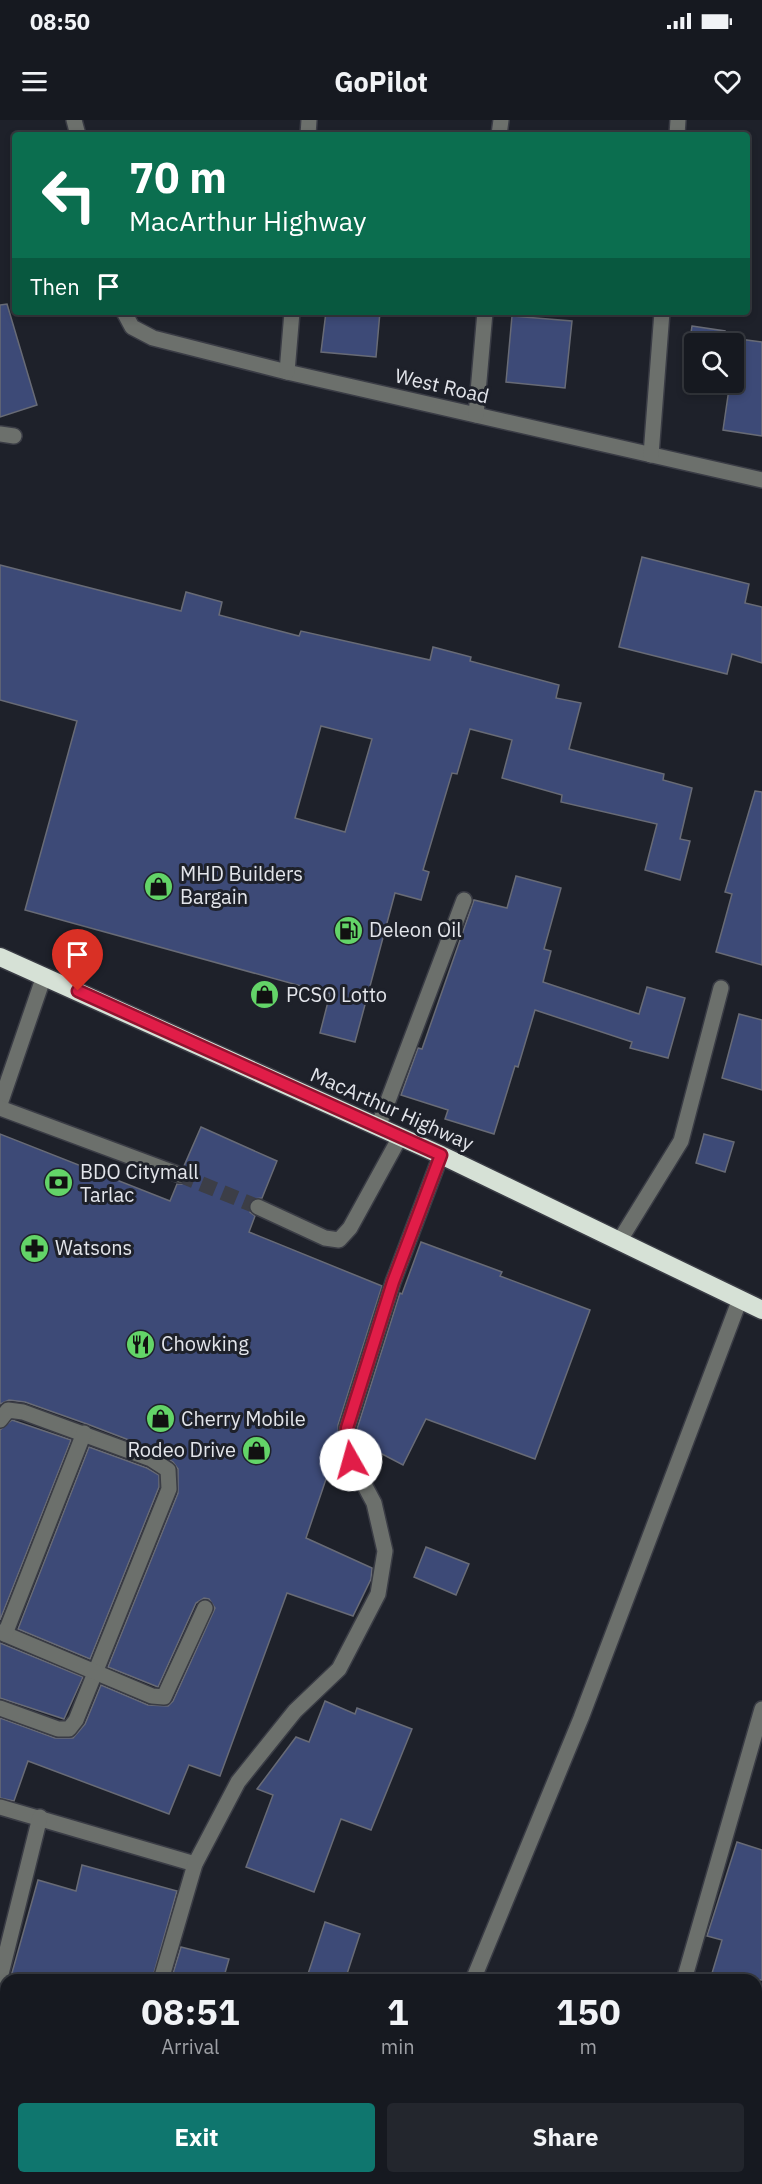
<!DOCTYPE html>
<html lang="en">
<head>
<meta charset="utf-8">
<style>
  :root { --surface:#161920; --page:#23262d; --text:#f1f3f6; --muted:#9ea0a5; --line:#35383e; --accent:#0f766e }
  body { margin:0; font-family:"IBM Plex Sans",sans-serif; background:var(--page); color:var(--text); height:100vh; display:flex; flex-direction:column; font-size:22px; white-space:nowrap }
  * { box-sizing:border-box; margin:0 }
  p { font-size:20px; color:var(--muted) }
  .icon { flex:none; width:33px; height:33px; fill:none; stroke:currentColor; stroke-width:2; stroke-linecap:round; stroke-linejoin:round }
  .map { position:relative; flex:1; overflow:hidden }
  .drawer { position:absolute; left:0px; top:1854px; width:762px; height:210px; display:flex; flex-direction:column; background:var(--surface); border-radius:18px 18px 0 0; box-shadow:0 3px 9px #0003,0 0 0 2px var(--line) }
  .drawer>* { flex:none }
  .banner { position:absolute; left:12px; top:12px; width:738px; height:183px; border-radius:6px; box-shadow:0 3px 9px #0003,0 0 0 2px var(--line); background:#0b6e4f; color:#fff; overflow:hidden }
  .controls { position:absolute; left:684px; top:213px; display:grid; gap:12px }
  .controls a { display:grid; place-items:center; width:60px; height:60px; border-radius:6px; background:var(--surface); box-shadow:0 3px 9px #0003,0 0 0 2px var(--line); font-size:30px }
  .pin { position:absolute; display:grid; place-items:center; width:51px; height:51px; color:#fff; margin:-62px -26px; border-radius:50% 50% 50% 0; rotate:-45deg; box-shadow:0 0 6px #0007 }
  .pin .icon { rotate:45deg }
  .me { position:absolute; width:66px; margin:-33px; rotate:353deg; stroke-linejoin:round; filter:drop-shadow(0 0 4px #0008) }
  .turn { display:flex; align-items:center; gap:21px; height:126px; padding:0 18px; font-size:27px }
  .turn .icon { width:78px; height:78px; stroke-width:2.5 }
  .turn b { display:block; font-size:42px; line-height:51px }
  .then { display:flex; align-items:center; height:57px; padding:0 18px; background:#0003; gap:12px; font-size:22px }
  .eta { display:flex; justify-content:space-evenly; align-items:center; height:102px; text-align:center }
  .eta b { font-size:36px; font-weight:700; line-height:42px }
  .cta { display:flex; gap:12px; margin-top:auto; padding:12px 18px }
  .cta a { flex:1; height:69px; border-radius:6px; background:var(--accent); color:#fff; font-size:24px; font-weight:700; line-height:69px; text-align:center }
  .cta a+a { background:var(--page); color:var(--text) }
  .status { display:flex; justify-content:space-between; align-items:center; height:42px; padding:0 30px; background:var(--surface); direction:ltr }
  .status svg { height:16px; fill:currentColor }
  header { display:flex; justify-content:space-between; align-items:center; height:78px; padding:0 18px; background:var(--surface); font-size:27px; font-weight:700 }
  .map>svg:first-child { display:block }
</style>
</head>
<body>
<div class="status"><b>08:50</b><svg viewBox="0 0 49 12"><path d="M0 12V9h3v3zM5 12V6h3v6zM10 12V3h3v9zM15 12V0h3v12zM26 1h20v11H26zM47 4h2v5h-2z"/></svg></div>
<header><svg class="icon" aria-label="menu" viewBox="0 0 24 24"><path d="M4 6h16M4 12h16M4 18h16"/></svg>GoPilot<svg class="icon" aria-label="heart" viewBox="0 0 24 24"><path d="M12 20l-8-8c-3-5 5-10 8-4 3-6 11-1 8 4z"/></svg></header>
<div class="map">
<svg width="762" height="2064" viewBox="0 0 762 2064">
  <rect width="100%" height="100%" fill="#1e212a"/>
  <!-- building -->
  <g fill="#3d4a77" stroke="#686b76" stroke-width="1.5" fill-rule="evenodd">
    <polygon points="7,184 37,285 0,297 0,185"/>
    <polygon points="326,192 380,192 376,237 321,232"/>
    <polygon points="512,196 572,201 565,268 506,262"/>
    <polygon points="692,206 725,211 724,217 762,222 762,316 723,310 730,262 734,262 734,224 694,224 694,241 687,239"/>
    <polygon points="642,437 749,464 745,483 762,487 762,543 732,534 727,554 619,527"/>
    <path d="M0,445L181,491L186,472L222,482L219,495L299,516L301,511L430,540L433,527L471,537L470,541L559,565L556,578L581,583L569,629L664,654L663,660L692,668L680,719L690,721L680,760L645,750L657,704L561,682L562,675L502,658L512,620L470,609L457,654L452,653L423,750L429,752L421,780L395,773L355,922L320,913L330,874L25,790L77,601L0,580ZM321,606L372,619L345,712L295,698Z"/>
    <polygon points="755,671 762,672 762,845 716,832 732,774 725,772"/>
    <polygon points="516,756 561,768 544,829 551,831 543,862 639,894 647,867 685,878 668,938 630,928 632,922 535,890 518,947 515,946 494,1014 445,999 448,990 401,975 418,928 422,929 474,780 507,788"/>
    <polygon points="739,894 762,900 762,970 722,958"/>
    <polygon points="201,1007 277,1041 262,1078 253,1079 249,1083 250,1092 255,1096 249,1112 382,1166 338,1305 339,1321 306,1418 372,1448 371,1459 353,1496 287,1473 220,1656 189,1645 169,1694 28,1641 14,1681 0,1678 0,1598 55,1618 73,1618 85,1604 101,1565 148,1585 168,1586 173,1581 215,1488 209,1479 204,1478 196,1483 158,1567 108,1547 178,1373 178,1349 173,1342 155,1330 87,1304 25,1282 9,1280 0,1284 0,1014 170,1081 177,1064 182,1064 189,1059 189,1053 184,1046"/>
    <polygon points="704,1014 734,1022 725,1052 696,1043"/>
    <polygon points="421,1122 502,1152 500,1156 590,1190 535,1339 426,1299 403,1345 359,1322 357,1309 400,1173 402,1174"/>
    <polygon points="12,1300 71,1320 0,1500 0,1310"/>
    <polygon points="89,1327 147,1348 159,1355 159,1367 90,1539 18,1509"/>
    <polygon points="426,1427 469,1444 456,1475 414,1457"/>
    <polygon points="0,1523 83,1557 64,1599 0,1578"/>
    <polygon points="325,1581 355,1594 357,1588 412,1609 371,1710 341,1699 314,1772 246,1747 273,1675 257,1669 296,1617 309,1622"/>
    <polygon points="737,1722 762,1730 762,1860 710,1860 722,1820 707,1816"/>
    <polygon points="82,1745 177,1771 152,1860 10,1860 38,1760 76,1771"/>
    <polygon points="325,1802 360,1814 345,1860 306,1860"/>
    <polygon points="181,1827 229,1839 223,1860 171,1860"/>
  </g>
  <g fill="none" stroke-linecap="round" stroke-linejoin="round">
    <!-- minor-tunnel -->
    <polyline stroke="#3c3e47" stroke-width="15" stroke-dasharray="15 8" stroke-linecap="butt" points="180,1055 258,1087"/>
    <defs>
      <g id="minor">
        <polyline points="74,0 78,15"/>
        <polyline points="308,15 309,0"/>
        <polyline points="499,15 501,0"/>
        <polyline points="677,15 678,0"/>
        <polyline points="124,192 132,207 153,218 287,252 762,360"/>
        <polyline points="287,252 292,192"/>
        <polyline points="476,295 485,192"/>
        <polyline points="0,314 14,316"/>
        <polyline points="651,335 662,192"/>
        <polyline points="0,984 44,856"/>
        <polyline points="0,988 180,1055"/>
        <polyline points="378,1007 464,780"/>
        <polyline points="258,1087 325,1118 339,1120 350,1108 400,1017"/>
        <polyline points="620,1120 681,1021 721,868"/>
        <polyline points="0,1300 8,1290 23,1292 151,1339 168,1350 169,1369 76,1600 69,1609 58,1609 0,1588"/>
        <polyline points="0,1512 152,1576 164,1577 205,1488"/>
        <polyline points="5,1514 84,1313"/>
        <polyline points="0,1687 195,1744"/>
        <polyline points="0,1858 40,1697"/>
        <polyline points="161,1860 195,1744 238,1662 295,1591 339,1549 378,1474 385,1431 374,1383 351,1340 347,1308 393,1162 441,1035"/>
        <polyline points="473,1860 581,1598 740,1179"/>
        <polyline points="684,1860 762,1589"/>
        <polyline points="109,2064 111,2058"/>
        <polyline points="399,2064 400,2058"/>
        <polyline points="626,2064 628,2058"/>
      </g>
      <polyline id="highway" points="0,837 441,1035 762,1190"/>
    </defs>
    <!-- minor casing -->
    <use href="#minor" stroke="#3a3c45" stroke-width="18"/>
    <!-- highway casing -->
    <use href="#highway" stroke="#3a3c45" stroke-width="21"/>
    <!-- minor -->
    <use href="#minor" stroke="#6c706c" stroke-width="15"/>
    <!-- highway -->
    <use href="#highway" stroke="#d6e1d6" stroke-width="18"/>
  </g>
  <g fill="none" stroke-linecap="round" stroke-linejoin="round">
    <defs>
      <polyline id="route" points="78,871 441,1035 393,1162 347,1308 351,1340"/>
    </defs>
    <!-- route casing -->
    <use href="#route" stroke="#92132f" stroke-width="15"/>
    <!-- route -->
    <use href="#route" stroke="#e11d48" stroke-width="10"/>
  </g>
  <!-- icons -->
  <defs>
    <symbol id="shop-disc" viewBox="-11 -11 22 22"><circle r="9.5" fill="#63d468" stroke="#1e212a"/><path d="M-5-2.5h2.3a2.7 3.5 0 0 1 5.4 0H5L5.5 6h-11ZM-1.5-2.5h3a1.5 2.3 0 0 0-3 0Z" fill="#111"/></symbol>
    <symbol id="fuel-disc" viewBox="-11 -11 22 22"><circle r="9.5" fill="#63d468" stroke="#1e212a"/><path d="M-5.5-6h7V0h2V4h1.3V-2.5L3-4.5l.8-.8L6-3V5H2.5V1h-1V6h-7ZM-4.2-4.7v3.2H.2V-4.7Z" fill="#111"/></symbol>
    <symbol id="bank-disc" viewBox="-11 -11 22 22"><circle r="9.5" fill="#63d468" stroke="#1e212a"/><path d="M-6-4H6V4H-6ZM0-2.3a2.3 2.3 0 1 0 0 4.6a2.3 2.3 0 1 0 0-4.6Z" fill="#111"/></symbol>
    <symbol id="pharmacy-disc" viewBox="-11 -11 22 22"><circle r="9.5" fill="#63d468" stroke="#1e212a"/><path d="M-2-6h4v4h4v4h-4v4h-4v-4h-4v-4h4Z" fill="#111"/></symbol>
    <symbol id="restaurant-disc" viewBox="-11 -11 22 22"><circle r="9.5" fill="#63d468" stroke="#1e212a"/><path d="M-5-6h1v4h1v-4h1v4h1v-4h1v5L-1.5 .5V6h-2V.5L-5-1ZM5-6V6H3V1.5H1.5Q1.5-4 5-6Z" fill="#111"/></symbol>
  </defs>
  <g fill-rule="evenodd">
    <use href="#shop-disc" x="142" y="750" width="33" height="33"/>
    <use href="#fuel-disc" x="332" y="794" width="33" height="33"/>
    <use href="#shop-disc" x="248" y="858" width="33" height="33"/>
    <use href="#bank-disc" x="42" y="1046" width="33" height="33"/>
    <use href="#pharmacy-disc" x="18" y="1112" width="33" height="33"/>
    <use href="#restaurant-disc" x="124" y="1208" width="33" height="33"/>
    <use href="#shop-disc" x="144" y="1282" width="33" height="33"/>
    <use href="#shop-disc" x="240" y="1314" width="33" height="33"/>
  </g>
  <g text-anchor="middle" stroke-width="6" stroke-linejoin="round" paint-order="stroke">
    <!-- street labels -->
    <g font-size="20" fill="#e3e5eb" stroke="#1e212a">
      <text transform="translate(442 266) rotate(13)" y="7">West Road</text>
      <text transform="translate(392 989) rotate(24)" y="7">MacArthur Highway</text>
    </g>
    <!-- poi labels -->
    <g font-size="20" fill="#e3e5eb" stroke="#1e212a" text-anchor="start">
      <text x="180" y="761">MHD Builders<tspan x="180" dy="23">Bargain</tspan></text>
      <text x="369" y="817">Deleon Oil</text>
      <text x="286" y="882">PCSO Lotto</text>
      <text x="80" y="1059">BDO Citymall<tspan x="80" dy="23">Tarlac</tspan></text>
      <text x="55" y="1135">Watsons</text>
      <text x="161" y="1231">Chowking</text>
      <text x="181" y="1306">Cherry Mobile</text>
      <text x="236" y="1337" text-anchor="end">Rodeo Drive</text>
    </g>
  </g>
</svg>
<div class="controls">
<a><svg class="icon" aria-label="search" viewBox="0 0 24 24"><circle cx="10" cy="10" r="6"/><path d="M15 15l6 6"/></svg></a>
</div>
<div class="pin" style="left:78px;top:871px;background:#d93025"><svg class="icon" aria-label="arrive" viewBox="0 0 24 24"><path d="M6 21V4h12l-3 4 3 4H6"/></svg></div>
<svg class="me" style="left:351px;top:1340px" viewBox="-20 -20 40 40"><circle r="19" fill="#fff"/><path d="M0-13L10 11 0 6-10 11z" fill="#e11d48"/></svg>
<div class="banner">
<div class="turn"><svg class="icon" aria-label="left" viewBox="0 0 24 24"><path d="M17 20v-9H6M10 6l-5 5 5 5"/></svg><div><b>70 m</b>MacArthur Highway</div></div>
<div class="then">Then<svg class="icon" aria-label="arrive" viewBox="0 0 24 24"><path d="M6 21V4h12l-3 4 3 4H6"/></svg></div>
</div>
<section class="drawer">
<div class="eta">
<div><b>08:51</b><p>Arrival</p></div>
<div><b>1</b><p>min</p></div>
<div><b>150</b><p>m</p></div>
</div>
<div class="cta"><a>Exit</a><a>Share</a></div>
</section>
</div>
</body>
</html>
